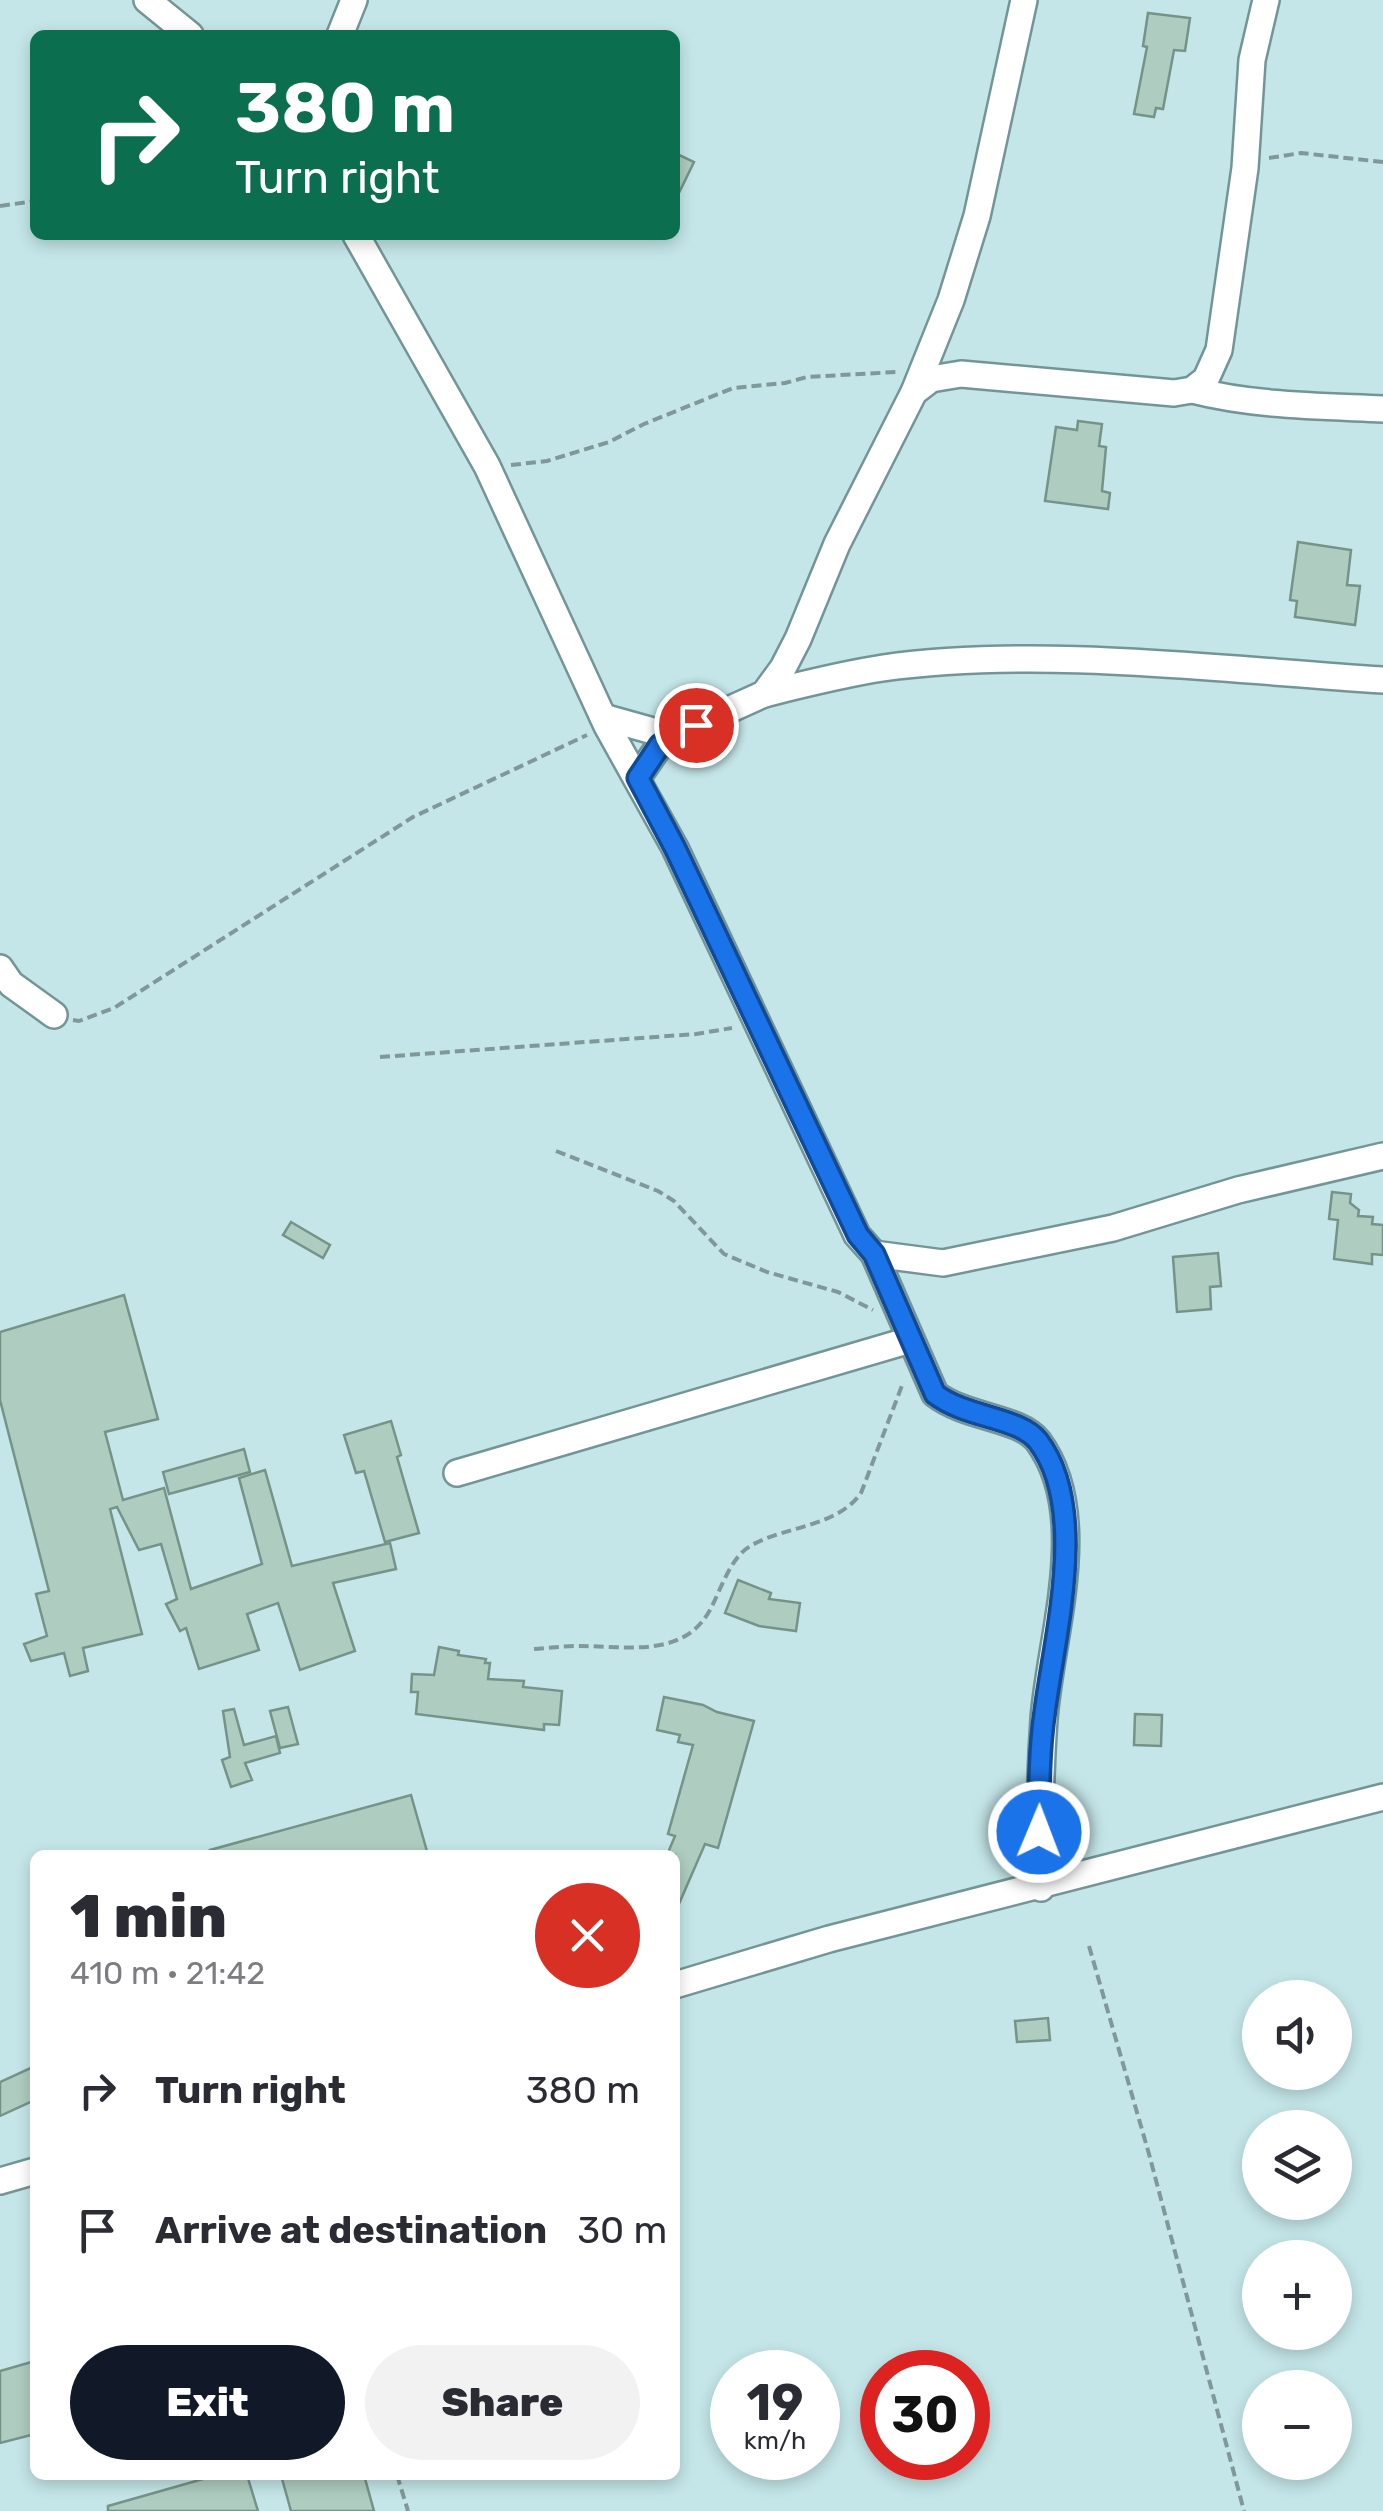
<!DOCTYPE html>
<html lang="en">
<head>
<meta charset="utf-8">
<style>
  :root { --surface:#fff; --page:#f2f2f3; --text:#2b2b33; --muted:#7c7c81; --accent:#111827 }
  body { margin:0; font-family:Rubik,sans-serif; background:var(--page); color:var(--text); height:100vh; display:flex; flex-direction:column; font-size:38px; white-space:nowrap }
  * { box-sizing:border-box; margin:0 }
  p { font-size:32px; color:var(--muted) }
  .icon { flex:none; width:55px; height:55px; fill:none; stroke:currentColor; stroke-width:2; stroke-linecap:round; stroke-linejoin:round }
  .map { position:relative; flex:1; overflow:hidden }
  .panel { position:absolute; left:30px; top:1850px; width:650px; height:630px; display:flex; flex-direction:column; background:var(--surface); border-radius:15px; box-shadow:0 5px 15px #0003 }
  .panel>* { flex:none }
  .hud { position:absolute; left:30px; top:30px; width:650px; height:210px; border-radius:15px; box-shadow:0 5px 15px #0003; background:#0b6e4f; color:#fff; overflow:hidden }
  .buttons { position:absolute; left:1242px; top:1980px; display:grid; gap:20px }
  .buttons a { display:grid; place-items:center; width:110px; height:110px; border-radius:50%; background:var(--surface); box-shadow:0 5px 15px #0003; font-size:50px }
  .speed { position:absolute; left:710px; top:2350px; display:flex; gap:20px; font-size:50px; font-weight:700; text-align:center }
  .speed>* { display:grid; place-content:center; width:130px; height:130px; border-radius:50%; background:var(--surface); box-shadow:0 5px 15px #0003; line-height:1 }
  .speed small { font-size:25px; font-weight:400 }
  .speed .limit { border:15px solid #d22; background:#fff; color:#111 }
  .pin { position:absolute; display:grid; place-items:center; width:85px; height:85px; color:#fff; margin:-42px; border:5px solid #fff; border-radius:50%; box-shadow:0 2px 10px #0007 }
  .me { position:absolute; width:110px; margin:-55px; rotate:1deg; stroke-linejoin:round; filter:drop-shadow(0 0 8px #0008) }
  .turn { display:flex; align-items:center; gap:35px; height:210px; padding:0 40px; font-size:45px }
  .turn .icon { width:130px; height:130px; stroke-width:2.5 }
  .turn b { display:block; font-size:70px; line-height:85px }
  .round { display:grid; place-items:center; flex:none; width:105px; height:105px; border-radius:52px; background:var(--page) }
  .head { display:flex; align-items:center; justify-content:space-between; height:170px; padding:0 40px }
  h1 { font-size:60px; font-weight:800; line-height:75px }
  .action { display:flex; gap:20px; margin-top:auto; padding:20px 40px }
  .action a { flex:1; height:115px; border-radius:60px; background:var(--accent); color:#fff; font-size:40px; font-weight:800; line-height:115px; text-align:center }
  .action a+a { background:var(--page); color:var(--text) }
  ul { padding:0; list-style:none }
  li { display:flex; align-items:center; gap:30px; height:140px; padding:0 40px }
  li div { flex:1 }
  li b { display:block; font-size:38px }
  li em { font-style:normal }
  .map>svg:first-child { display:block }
</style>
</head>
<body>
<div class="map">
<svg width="1383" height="2511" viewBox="0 0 1383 2511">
  <rect width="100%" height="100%" fill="#c4e6e8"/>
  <!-- building -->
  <g fill="#aeccc0" stroke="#769388" stroke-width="2.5">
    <polygon points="1148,13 1190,18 1185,51 1174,50 1163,109 1156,108 1154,117 1134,114 1147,47 1143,46"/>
    <polygon points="675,153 694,162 675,201"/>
    <polygon points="1078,421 1102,424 1099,446 1106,447 1102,491 1110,493 1108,509 1045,501 1056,427 1077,430"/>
    <polygon points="1298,542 1351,550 1347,585 1360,586 1355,625 1295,617 1297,601 1290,600"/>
    <polygon points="1332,1192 1351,1194 1350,1203 1359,1210 1358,1216 1373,1217 1372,1224 1383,1225 1383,1255 1372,1254 1372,1264 1334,1259 1338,1220 1329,1219"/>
    <polygon points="291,1222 330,1245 323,1258 283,1235"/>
    <polygon points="1218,1253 1221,1286 1210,1287 1211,1309 1177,1312 1173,1257"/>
    <polygon points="124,1295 158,1419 105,1432 123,1500 164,1488 191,1589 262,1564 239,1478 265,1470 292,1566 390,1543 396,1569 333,1583 355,1651 300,1670 278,1603 247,1614 259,1650 199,1669 186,1628 180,1631 166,1604 177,1599 161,1544 139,1550 117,1507 110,1509 142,1634 83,1648 88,1671 70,1676 64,1653 31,1661 24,1644 47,1636 36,1594 49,1591 0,1400 0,1332"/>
    <polygon points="391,1421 401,1455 397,1457 419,1533 385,1542 364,1471 356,1473 344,1435"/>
    <polygon points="244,1449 250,1472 169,1494 163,1472"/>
    <polygon points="738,1580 771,1593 769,1599 800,1603 796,1631 759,1626 725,1613"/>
    <polygon points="439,1647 459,1651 458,1655 486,1659 485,1663 490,1663 488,1679 524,1681 523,1687 562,1691 559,1725 544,1724 544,1730 416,1714 418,1692 411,1692 412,1674 434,1675"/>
    <polygon points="664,1697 703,1705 717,1712 754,1721 718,1848 705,1844 675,1913 675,1855 667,1855 675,1836 668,1834 693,1745 678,1742 680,1735 657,1730"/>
    <polygon points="288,1707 298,1744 280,1748 270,1711"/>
    <polygon points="234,1709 244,1745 276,1736 280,1753 245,1763 252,1780 231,1787 222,1760 230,1757 223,1711"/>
    <polygon points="1135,1714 1162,1715 1161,1746 1134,1745"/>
    <polygon points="411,1795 428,1855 211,1855 210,1850"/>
    <polygon points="1048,2018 1050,2040 1017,2042 1015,2021"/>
    <polygon points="35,2066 35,2100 0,2116 0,2082"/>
    <polygon points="35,2361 35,2434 0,2443 0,2371"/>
    <polygon points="217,2475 247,2475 258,2511 108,2511 108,2506"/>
    <polygon points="281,2475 364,2475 374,2511 291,2511"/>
  </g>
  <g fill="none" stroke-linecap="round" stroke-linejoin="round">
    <defs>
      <g id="minor">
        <polyline points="147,0 190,35"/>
        <polyline points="340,35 354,0"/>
        <polyline points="356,235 487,466 607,726 675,848 857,1235 874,1254 943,1263 1113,1228 1238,1190 1383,1156"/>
        <path d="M1192,390C1255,406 1318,406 1383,409"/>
        <polyline points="914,392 951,300 977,216 1024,0"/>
        <path d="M764,694C804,684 843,674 883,668C1041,646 1224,670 1383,680"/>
        <polyline points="603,717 671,736"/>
        <polyline points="638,777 660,745 671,736 764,694 783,668 798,639 837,544 914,392 931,379 961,374 1174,393 1192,390 1206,379 1219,350 1245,168 1252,60 1266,0"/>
        <polyline points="0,968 11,984 54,1015"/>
        <path d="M874,1254L935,1394C966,1418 1019,1417 1038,1441C1093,1515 1050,1637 1044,1719C1040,1775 1039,1831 1041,1888"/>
        <polyline points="457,1473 910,1340"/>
        <polyline points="675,1985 829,1939 1383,1797"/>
        <polyline points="0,2181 35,2171"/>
      </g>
    </defs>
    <!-- minor casing -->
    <use href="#minor" stroke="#749596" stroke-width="30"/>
    <!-- path -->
    <g stroke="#809899" stroke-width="4" stroke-dasharray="10 5" stroke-linecap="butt">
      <polyline points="1269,158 1301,153 1383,162"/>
      <polyline points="0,206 35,201"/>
      <polyline points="511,465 547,461 609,442 644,424 733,388 785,383 807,377 896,372"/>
      <polyline points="73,1020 79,1021 114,1008 413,817 587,735"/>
      <polyline points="380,1057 696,1034 732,1028"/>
      <polyline points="556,1151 658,1191 674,1201 724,1254 767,1272 838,1292 873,1310"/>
      <path d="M534,1649C549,1648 564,1646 580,1646C627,1646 685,1659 711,1608C722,1587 731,1556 752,1545C786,1526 837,1527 861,1493L903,1383"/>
      <polyline points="1089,1946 1149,2154 1244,2511"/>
      <polyline points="397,2475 408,2511"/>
    </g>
    <!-- minor -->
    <use href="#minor" stroke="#fff" stroke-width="25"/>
  </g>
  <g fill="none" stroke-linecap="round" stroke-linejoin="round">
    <defs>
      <path id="route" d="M696,725L660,745L638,778L675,848L858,1235L874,1254L935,1394C966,1418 1019,1417 1038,1441C1089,1508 1055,1633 1045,1710C1039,1750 1039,1792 1039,1832"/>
    </defs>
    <!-- route casing -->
    <use href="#route" stroke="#114b97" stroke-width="25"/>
    <!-- route -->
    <use href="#route" stroke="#1a73e8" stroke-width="18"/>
  </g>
</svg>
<div class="buttons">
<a><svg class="icon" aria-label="sound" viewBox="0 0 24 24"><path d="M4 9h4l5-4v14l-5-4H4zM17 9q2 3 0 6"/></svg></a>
<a><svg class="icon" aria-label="layers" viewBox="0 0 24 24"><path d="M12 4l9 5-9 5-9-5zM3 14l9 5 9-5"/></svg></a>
<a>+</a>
<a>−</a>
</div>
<div class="speed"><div>19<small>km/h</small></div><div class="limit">30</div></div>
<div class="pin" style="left:696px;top:725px;background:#d93025"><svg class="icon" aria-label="arrive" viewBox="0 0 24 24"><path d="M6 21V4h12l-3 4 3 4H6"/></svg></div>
<svg class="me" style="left:1039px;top:1832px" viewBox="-20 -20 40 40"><circle r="17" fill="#1a73e8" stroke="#fff" stroke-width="3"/><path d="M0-11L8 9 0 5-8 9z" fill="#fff"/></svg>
<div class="hud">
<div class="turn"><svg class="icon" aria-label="right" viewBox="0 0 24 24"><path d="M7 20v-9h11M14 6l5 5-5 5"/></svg><div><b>380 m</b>Turn right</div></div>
</div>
<section class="panel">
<div class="head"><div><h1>1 min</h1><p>410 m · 21:42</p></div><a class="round" style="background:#d93025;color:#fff"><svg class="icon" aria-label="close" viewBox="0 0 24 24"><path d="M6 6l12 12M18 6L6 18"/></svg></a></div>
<ul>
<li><svg class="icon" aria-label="right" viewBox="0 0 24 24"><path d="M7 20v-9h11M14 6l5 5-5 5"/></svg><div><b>Turn right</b></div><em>380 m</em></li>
<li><svg class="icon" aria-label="arrive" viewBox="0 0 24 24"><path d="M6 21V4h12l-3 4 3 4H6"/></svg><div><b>Arrive at destination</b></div><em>30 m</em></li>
</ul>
<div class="action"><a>Exit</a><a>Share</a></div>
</section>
</div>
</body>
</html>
